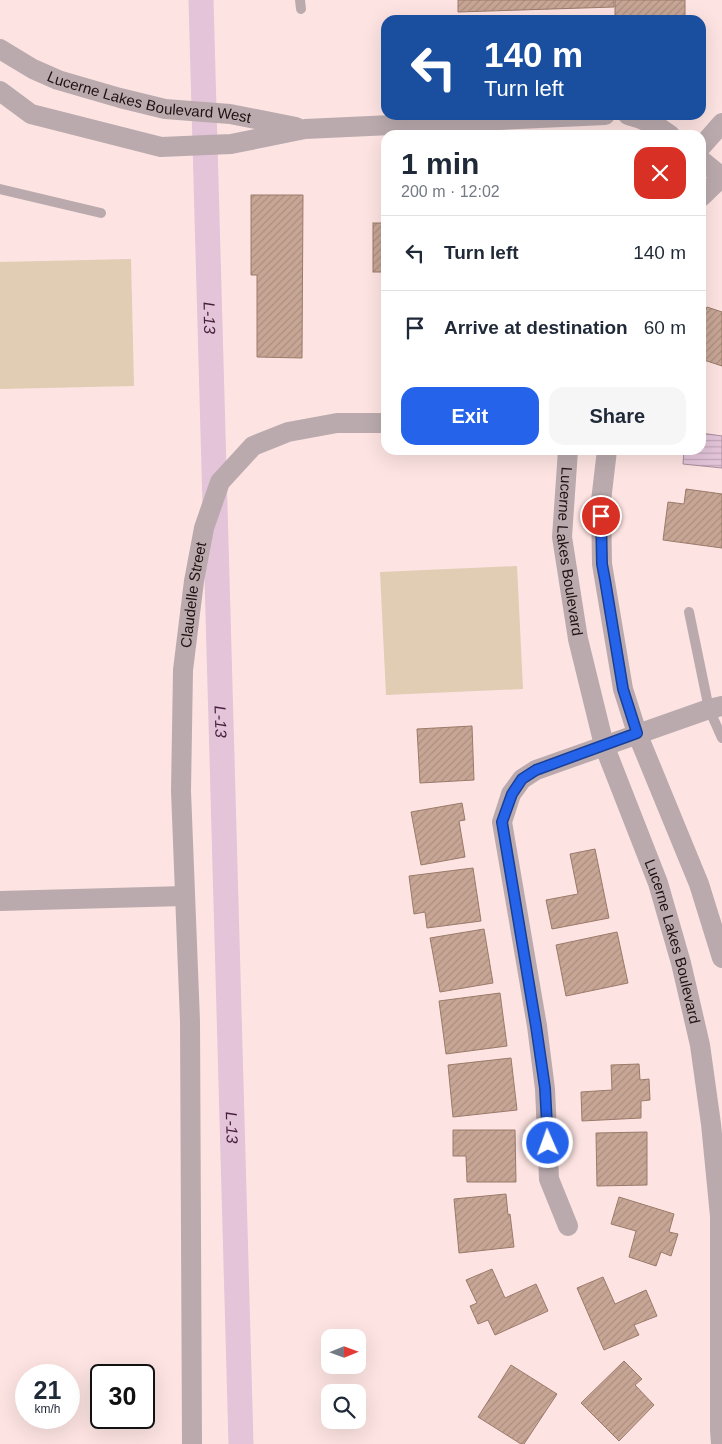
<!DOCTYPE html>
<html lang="en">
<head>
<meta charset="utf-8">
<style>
  :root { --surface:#fff; --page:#f6f6f7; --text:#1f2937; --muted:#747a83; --line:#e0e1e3; --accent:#2563eb }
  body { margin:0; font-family:Helvetica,sans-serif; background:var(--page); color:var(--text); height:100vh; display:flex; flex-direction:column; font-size:19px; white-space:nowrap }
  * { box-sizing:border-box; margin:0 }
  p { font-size:16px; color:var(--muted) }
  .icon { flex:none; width:28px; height:28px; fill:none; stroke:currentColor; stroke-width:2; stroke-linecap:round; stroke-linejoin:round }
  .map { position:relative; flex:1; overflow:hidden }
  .panel { position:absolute; left:381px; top:130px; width:325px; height:325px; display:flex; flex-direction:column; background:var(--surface); border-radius:15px; box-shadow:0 5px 20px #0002 }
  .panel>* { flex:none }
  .guide { position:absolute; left:381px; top:15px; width:325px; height:105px; border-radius:15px; box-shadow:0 5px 20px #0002; background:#1a4fa0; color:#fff; overflow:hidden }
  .needle { width:32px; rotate:89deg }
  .controls { position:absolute; left:321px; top:1329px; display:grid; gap:10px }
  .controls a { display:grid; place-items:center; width:45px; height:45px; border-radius:10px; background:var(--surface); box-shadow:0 5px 20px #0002; font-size:25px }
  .speed { position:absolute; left:15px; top:1364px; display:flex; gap:10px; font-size:25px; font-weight:700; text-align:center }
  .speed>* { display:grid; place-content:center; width:65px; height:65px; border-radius:50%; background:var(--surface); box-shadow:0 5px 20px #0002; line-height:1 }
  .speed small { font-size:12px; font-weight:400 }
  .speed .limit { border:2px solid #111; border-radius:8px; background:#fff; color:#111 }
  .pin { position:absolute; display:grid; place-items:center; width:42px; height:42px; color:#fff; margin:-21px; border:2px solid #fff; border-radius:50%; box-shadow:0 1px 5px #0007 }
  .me { position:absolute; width:55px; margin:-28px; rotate:358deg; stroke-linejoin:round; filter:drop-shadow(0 0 4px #0008) }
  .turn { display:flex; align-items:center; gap:18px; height:105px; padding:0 20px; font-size:22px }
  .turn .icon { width:65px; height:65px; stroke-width:2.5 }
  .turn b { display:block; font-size:35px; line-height:42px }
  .round { display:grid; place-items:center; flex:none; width:52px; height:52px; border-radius:15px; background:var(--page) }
  .overview { display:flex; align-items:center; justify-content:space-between; height:85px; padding:0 20px }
  h1 { font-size:30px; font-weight:700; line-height:38px }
  .primary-button { display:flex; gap:10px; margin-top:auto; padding:10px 20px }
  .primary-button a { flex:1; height:58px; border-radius:15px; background:var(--accent); color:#fff; font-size:20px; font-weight:700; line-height:58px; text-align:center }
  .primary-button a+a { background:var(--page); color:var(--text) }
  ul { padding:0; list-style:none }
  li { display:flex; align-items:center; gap:15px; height:75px; padding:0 20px; border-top:1px solid var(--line) }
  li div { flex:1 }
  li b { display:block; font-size:19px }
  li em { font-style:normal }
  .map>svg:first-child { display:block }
</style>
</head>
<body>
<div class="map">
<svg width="722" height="1444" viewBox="0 0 722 1444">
  <defs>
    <pattern id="water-rules" width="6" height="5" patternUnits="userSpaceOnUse" patternTransform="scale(1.25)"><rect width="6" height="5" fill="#e3c4d9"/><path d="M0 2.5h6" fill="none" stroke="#c2a7b9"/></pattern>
    <pattern id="building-hatch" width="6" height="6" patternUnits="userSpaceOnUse" patternTransform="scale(1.25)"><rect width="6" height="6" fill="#c8a696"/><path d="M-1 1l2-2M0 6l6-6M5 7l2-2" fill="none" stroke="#ab8e80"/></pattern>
  </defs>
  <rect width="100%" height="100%" fill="#fde4e2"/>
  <!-- park -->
  <g fill="#e1ccb4">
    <polygon points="131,259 134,386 0,389 0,262"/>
    <polygon points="517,566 523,689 386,695 380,572"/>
  </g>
  <!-- water -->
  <polygon fill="url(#water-rules)" stroke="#a88e9d" points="701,433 722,436 722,468 683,464 684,450 701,450"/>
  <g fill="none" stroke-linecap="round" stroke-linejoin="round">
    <!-- canal -->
    <path stroke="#e3c4d9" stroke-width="25" id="s1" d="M201,0L241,1444"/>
  </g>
  <!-- building -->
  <g fill="url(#building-hatch)" stroke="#9a7a6a">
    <polygon points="458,0 614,0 614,7 458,12"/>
    <rect x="615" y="0" width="70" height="20"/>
    <polygon points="251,195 303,195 302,358 257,357 257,275 251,275"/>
    <rect x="373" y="223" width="13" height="49"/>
    <polygon points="707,307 722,312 722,366 701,359 701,321"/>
    <polygon points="686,489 722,494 722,548 663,540 668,502 684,504"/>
    <polygon points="472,726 474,780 420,783 417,729"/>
    <polygon points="462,803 465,820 459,821 465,857 421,865 411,812"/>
    <polygon points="595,849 609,918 552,929 546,900 578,894 570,854"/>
    <polygon points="473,868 481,921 427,928 425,912 414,914 409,876"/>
    <polygon points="484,929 493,983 440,992 430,938"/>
    <polygon points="617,932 628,983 566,996 556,945"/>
    <polygon points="500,993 507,1046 446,1054 439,1001"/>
    <polygon points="511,1058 517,1110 453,1117 448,1065"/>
    <polygon points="639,1064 640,1080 649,1079 650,1100 641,1101 641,1118 582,1121 581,1092 612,1090 611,1065"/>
    <polygon points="453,1130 515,1130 516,1182 467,1182 466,1156 453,1156"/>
    <polygon points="647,1132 647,1185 597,1186 596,1133"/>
    <polygon points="506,1194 508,1215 510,1214 514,1247 459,1253 454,1199"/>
    <polygon points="619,1197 674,1214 669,1232 678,1234 671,1256 661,1252 656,1266 629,1257 636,1231 611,1224"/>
    <polygon points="492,1269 505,1298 536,1284 548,1311 495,1335 488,1320 478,1324 470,1306 477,1303 466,1280"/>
    <polygon points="603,1277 615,1304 646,1290 657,1316 634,1325 639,1335 604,1350 577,1288"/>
    <polygon points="624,1361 642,1379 635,1385 654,1405 619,1441 581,1403"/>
    <polygon points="511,1365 557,1394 524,1444 521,1444 478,1417"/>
  </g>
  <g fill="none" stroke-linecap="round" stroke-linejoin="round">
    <!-- lane -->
    <g stroke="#baaaae" stroke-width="10">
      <polyline points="300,0 301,9"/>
      <polyline points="0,189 101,213"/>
      <polyline points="689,612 709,709 722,738"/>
    </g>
    <!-- street -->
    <g stroke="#baaaae" stroke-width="20">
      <path id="s2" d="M0,49L33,69L58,80L120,98L165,109L230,114L296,127"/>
      <polyline points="0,91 31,114 161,147 231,144 305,129 605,115"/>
      <path d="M628,115C644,119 657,125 670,135"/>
      <polyline points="701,147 722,123"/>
      <polyline points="701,160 722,177"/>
      <polyline points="701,197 722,177"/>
      <path id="s3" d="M568,450L562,537L578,639L604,745L658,883L681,963L700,1045L711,1124L720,1216V1430L721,1444"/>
      <polyline points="607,450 601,501 602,564 623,689 637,733 699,884 722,958"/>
      <polyline points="0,901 185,896"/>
      <polyline points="568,1226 549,1179 545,1089 537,1026 502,822 511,794 522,779 536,770 709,709 722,706"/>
      <path id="s4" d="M192,1444L190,1021L181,791L183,670L194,581L204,528L220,482L253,446L288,432L337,423H386"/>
    </g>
  </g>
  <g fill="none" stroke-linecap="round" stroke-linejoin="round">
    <defs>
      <polyline id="route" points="548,1143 545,1088 536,1026 502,822 512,794 522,779 536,770 637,733 623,689 605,580 602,564 601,516"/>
    </defs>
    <!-- route casing -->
    <use href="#route" stroke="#184099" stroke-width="12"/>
    <!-- route -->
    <use href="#route" stroke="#2563eb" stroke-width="9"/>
  </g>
  <g text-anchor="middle" stroke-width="4" stroke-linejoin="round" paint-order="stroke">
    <!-- street labels -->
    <g font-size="15" fill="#1e1110" stroke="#fff6f5">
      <text dy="5" stroke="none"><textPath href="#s2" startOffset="159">Lucerne Lakes Boulevard West</textPath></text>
      <text dy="5" stroke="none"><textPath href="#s3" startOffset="102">Lucerne Lakes Boulevard</textPath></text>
      <text dy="5" stroke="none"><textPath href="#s4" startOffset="850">Claudelle Street</textPath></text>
      <text dy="5" stroke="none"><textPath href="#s3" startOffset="508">Lucerne Lakes Boulevard</textPath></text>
    </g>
    <!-- water labels -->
    <g font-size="16" font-style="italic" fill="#461e3b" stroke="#fff6f5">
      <text dy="6" stroke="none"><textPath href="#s1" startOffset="318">L-13</textPath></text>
      <text dy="6" stroke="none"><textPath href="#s1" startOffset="722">L-13</textPath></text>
      <text dy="6" stroke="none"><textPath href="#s1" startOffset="1128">L-13</textPath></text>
    </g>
  </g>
</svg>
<div class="controls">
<a><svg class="needle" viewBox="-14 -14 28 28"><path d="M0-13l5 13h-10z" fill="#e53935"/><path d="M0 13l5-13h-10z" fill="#747a83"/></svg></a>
<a><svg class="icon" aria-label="search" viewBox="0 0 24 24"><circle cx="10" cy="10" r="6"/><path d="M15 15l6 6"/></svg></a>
</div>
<div class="speed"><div>21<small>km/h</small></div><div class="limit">30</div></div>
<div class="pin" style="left:601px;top:516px;background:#d93025"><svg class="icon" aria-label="arrive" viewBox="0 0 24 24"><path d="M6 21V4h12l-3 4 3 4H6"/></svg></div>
<svg class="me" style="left:548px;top:1143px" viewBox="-20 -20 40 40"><circle r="17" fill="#2563eb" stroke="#fff" stroke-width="3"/><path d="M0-11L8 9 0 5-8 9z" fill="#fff"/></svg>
<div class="guide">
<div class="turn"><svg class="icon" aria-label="left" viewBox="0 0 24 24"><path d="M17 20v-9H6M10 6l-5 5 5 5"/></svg><div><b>140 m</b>Turn left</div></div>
</div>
<section class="panel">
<div class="overview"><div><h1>1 min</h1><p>200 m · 12:02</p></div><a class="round" style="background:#d93025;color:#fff"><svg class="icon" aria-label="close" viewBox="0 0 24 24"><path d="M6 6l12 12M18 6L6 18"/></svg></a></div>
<ul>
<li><svg class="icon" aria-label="left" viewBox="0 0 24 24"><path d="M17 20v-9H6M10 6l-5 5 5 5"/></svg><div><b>Turn left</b></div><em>140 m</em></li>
<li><svg class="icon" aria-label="arrive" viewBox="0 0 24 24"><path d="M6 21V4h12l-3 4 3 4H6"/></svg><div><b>Arrive at destination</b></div><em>60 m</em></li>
</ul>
<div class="primary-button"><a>Exit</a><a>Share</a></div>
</section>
</div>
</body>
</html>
